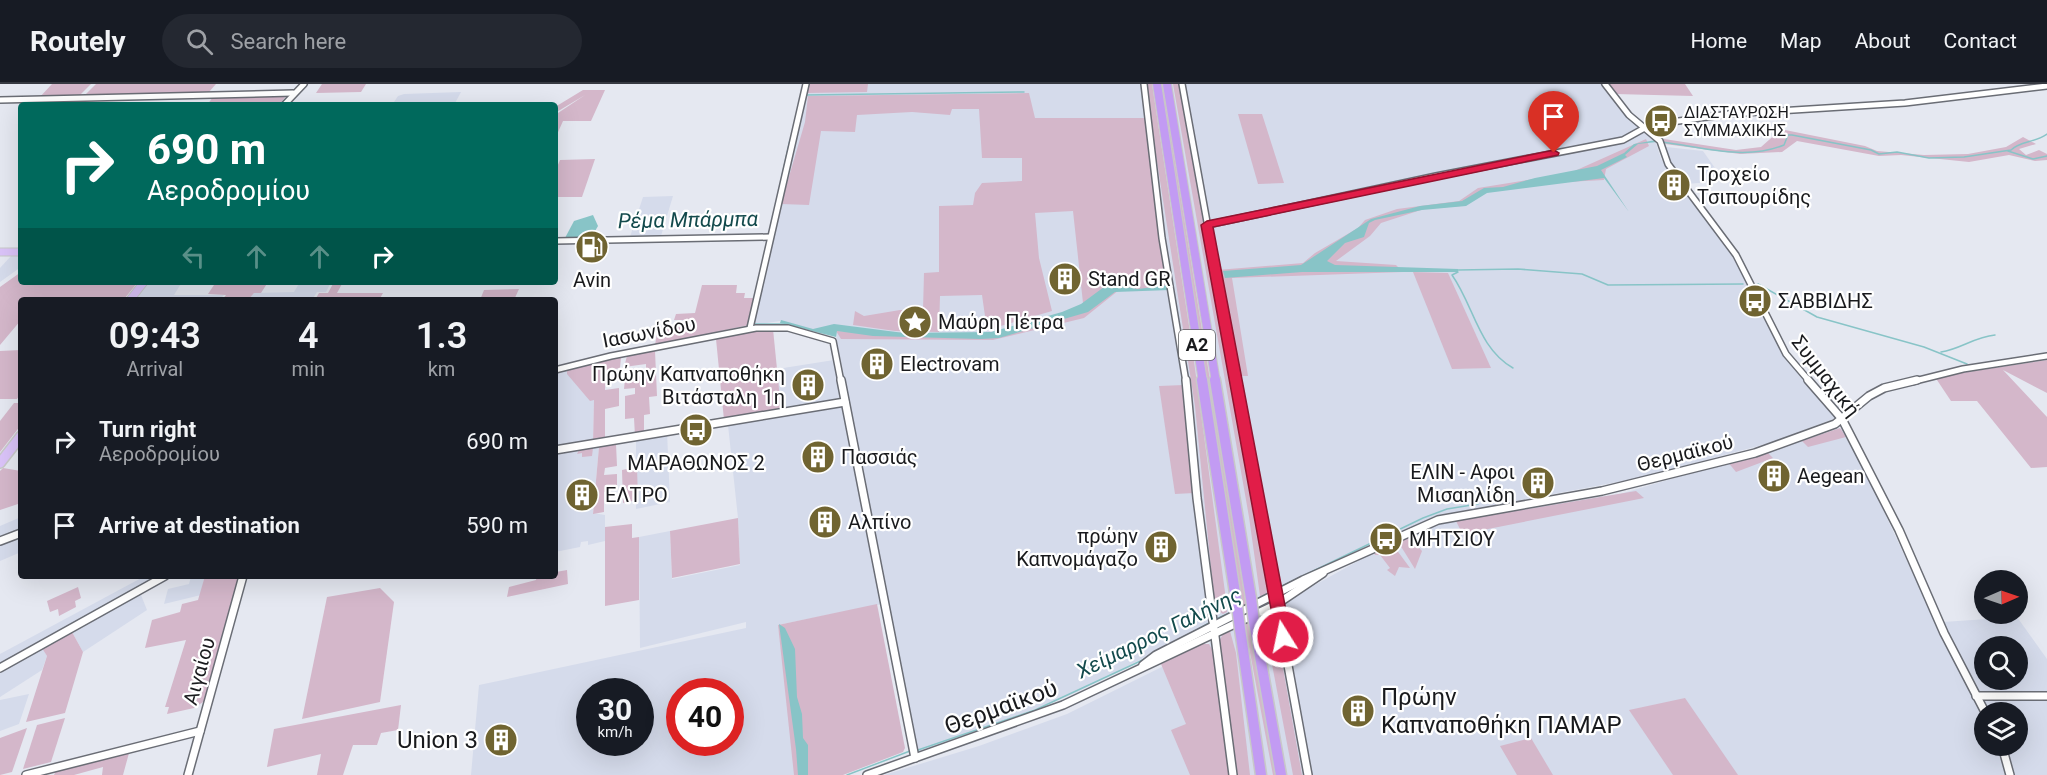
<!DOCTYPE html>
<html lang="en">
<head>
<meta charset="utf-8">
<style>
  :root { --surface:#171b24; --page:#242831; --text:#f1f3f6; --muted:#9ea1a6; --line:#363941 }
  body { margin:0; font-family:Roboto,sans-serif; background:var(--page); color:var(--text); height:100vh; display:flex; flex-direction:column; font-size:22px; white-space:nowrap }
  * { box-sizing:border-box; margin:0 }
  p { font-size:20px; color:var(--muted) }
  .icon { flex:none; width:33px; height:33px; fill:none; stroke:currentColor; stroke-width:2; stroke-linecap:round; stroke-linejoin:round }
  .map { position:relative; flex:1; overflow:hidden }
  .sheet { position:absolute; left:18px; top:213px; width:540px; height:282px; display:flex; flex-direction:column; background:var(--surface); border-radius:6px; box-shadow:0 6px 24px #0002 }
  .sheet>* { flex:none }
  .top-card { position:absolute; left:18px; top:18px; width:540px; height:183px; border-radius:6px; box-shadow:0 6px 24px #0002; background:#00695c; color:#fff; overflow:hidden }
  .needle { width:39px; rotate:88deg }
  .tools { position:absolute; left:1974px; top:486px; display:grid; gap:12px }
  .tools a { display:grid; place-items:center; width:54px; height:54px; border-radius:50%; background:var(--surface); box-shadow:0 6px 24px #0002; font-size:30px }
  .speed { position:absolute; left:576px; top:594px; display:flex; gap:12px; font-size:30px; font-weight:700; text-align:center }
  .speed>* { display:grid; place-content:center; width:78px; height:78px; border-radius:50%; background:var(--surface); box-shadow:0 6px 24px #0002; line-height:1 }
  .speed small { font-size:15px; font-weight:400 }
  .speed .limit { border:9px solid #d22; background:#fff; color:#111 }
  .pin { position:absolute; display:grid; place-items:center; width:51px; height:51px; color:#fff; margin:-62px -26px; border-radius:50% 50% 50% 0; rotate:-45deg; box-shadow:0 0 6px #0007 }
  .pin .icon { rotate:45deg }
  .me { position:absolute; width:66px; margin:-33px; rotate:350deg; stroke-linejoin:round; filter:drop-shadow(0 0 4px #0008) }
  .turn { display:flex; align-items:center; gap:21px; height:126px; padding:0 30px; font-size:27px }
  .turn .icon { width:78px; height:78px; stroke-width:2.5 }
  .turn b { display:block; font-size:42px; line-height:51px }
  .lanes { display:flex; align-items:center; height:57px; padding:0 30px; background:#0003; justify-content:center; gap:30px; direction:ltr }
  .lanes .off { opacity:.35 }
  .eta { display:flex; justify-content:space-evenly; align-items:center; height:102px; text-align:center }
  .eta b { font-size:36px; font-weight:600; line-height:42px }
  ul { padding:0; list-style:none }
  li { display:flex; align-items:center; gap:18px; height:84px; padding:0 30px }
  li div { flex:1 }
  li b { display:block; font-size:22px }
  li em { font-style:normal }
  header { display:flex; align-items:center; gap:36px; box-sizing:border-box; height:84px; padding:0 30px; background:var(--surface); border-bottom:2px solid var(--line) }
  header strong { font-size:28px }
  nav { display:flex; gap:33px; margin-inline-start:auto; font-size:21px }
  .search { width:420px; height:54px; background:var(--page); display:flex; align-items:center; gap:15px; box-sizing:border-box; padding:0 21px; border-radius:33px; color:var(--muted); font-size:22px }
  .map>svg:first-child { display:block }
</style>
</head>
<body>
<header>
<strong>Routely</strong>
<div class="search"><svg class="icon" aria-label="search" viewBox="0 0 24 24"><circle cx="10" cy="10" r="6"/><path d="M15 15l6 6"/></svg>Search here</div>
<nav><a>Home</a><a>Map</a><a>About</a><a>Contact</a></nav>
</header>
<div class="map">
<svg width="2047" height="691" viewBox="0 0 2047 691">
  <rect width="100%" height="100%" fill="#e5e8f1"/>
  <!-- built -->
  <g fill="#d5dbeb" fill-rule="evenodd">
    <polygon points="809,0 1603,0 1622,26 1655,56 1661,75 1734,175 1784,273 1836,334 1773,358 1639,394 1435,432 1161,565 1077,608 919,671 836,252 780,237 753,241"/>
    <polygon points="461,8 454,21 392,21 398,12 404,10"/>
    <polygon points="1666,63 1703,67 1724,97 1686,100 1672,82"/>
    <polygon points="673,112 661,152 630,153 643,113"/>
    <polygon points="11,172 21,172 21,183 0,198 0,184"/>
    <polygon points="147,198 182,198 174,211 224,211 219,216 133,216"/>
    <polygon points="300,198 331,198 326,208 317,208 312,216 248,216 254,209 294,208"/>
    <path d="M834,276L835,282L840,281L887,519L778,541L797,691H471L479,601L746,544V538L640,564L639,453L670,447L672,495L740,481L738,434L728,341L781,332L777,285ZM590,608H640V658H590ZM680,608H730V658H680Z"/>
    <polygon points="595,278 593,359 555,366 555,289"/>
    <polygon points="1845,344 1956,582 1984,636 1984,662 1998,662 2008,691 884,691 979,662 1067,630 1208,560 1369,471 1445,437 1620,410"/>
    <polygon points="667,347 670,418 636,425 636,353"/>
    <polygon points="599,363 593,429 605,431 605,457 588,461 588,457 581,458 580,463 555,468 555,370"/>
    <polygon points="21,433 21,468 0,477 0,442"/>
    <polygon points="145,492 164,492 139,506 147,526 83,568 72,548 43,564 47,572 42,586 0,613 0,570"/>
    <polygon points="191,492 205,492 201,511 164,520 168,505 189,500"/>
    <path d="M2017,533L2047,575V691H2015L2005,662H2018V628H1989L1943,538ZM1984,562H2018V596H1984Z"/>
    <polygon points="29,610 19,640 0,647 0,616"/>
  </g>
  <!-- green -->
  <g fill="#d4b7ca">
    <polygon points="52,0 91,0 78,13 39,14"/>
    <polygon points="96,0 216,0 208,9 84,12"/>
    <polygon points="322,0 366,0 361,8 316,9"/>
    <polygon points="809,0 868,0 867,8 807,9"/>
    <polygon points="1145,0 1152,0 1191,255 1227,523 1227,528 1223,530 1215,525 1195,322"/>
    <polygon points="1173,0 1179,0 1302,691 1293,691 1263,533 1249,433"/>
    <polygon points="1608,0 1685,0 1693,12 1615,10"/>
    <polygon points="1161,2 1163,2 1249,540 1277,691 1273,691 1245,542"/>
    <polygon points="583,6 605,6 591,37 563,37 555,55 555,31 585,11 555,29 555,23"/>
    <polygon points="1029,9 1035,34 1145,34 1169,201 1166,205 1119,206 1084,234 993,256 841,255 836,247 992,251 1069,229 1083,219 1073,127 1035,129 1039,174 1052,227 987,246 982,211 940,212 939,248 895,247 853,241 855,227 864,232 900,226 923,226 924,189 939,188 939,122 973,121 975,109 982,99 1022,97 1022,74 982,74 979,25 952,25 950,31 912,28 857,31 855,48 821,47 809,121 781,120 805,38 808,12"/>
    <polygon points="286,12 279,21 207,21 213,13"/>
    <polygon points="1238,30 1262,30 1284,99 1258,100"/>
    <polygon points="1785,46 1865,62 1877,67 1924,71 1968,70 2006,63 2023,53 2036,60 2019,65 2026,71 2039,66 2047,70 2047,76 2035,77 2009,71 1969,78 1901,71 1879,72 1797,57 1782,68 1740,70 1665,60 1662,57 1664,55 1736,66 1761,63 1778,48"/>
    <polygon points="1646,55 1649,62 1606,85 1604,96 1547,99 1486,108 1461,122 1424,125 1381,139 1370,152 1336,177 1396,181 1403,188 1232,194 1248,292 1235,292 1217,186 1303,179 1315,169 1358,144 1365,136 1397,125 1459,117 1478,104 1570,89"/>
    <polygon points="595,75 582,113 555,113 555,88 560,76"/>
    <polygon points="21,188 21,198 138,198 125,214 21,216 21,236 0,261 0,203"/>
    <polygon points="1413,188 1448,189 1491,284 1452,285"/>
    <polygon points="216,198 268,198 261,209 254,209 248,216 222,216 226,211 208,210"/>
    <polygon points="334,198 343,198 337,209 383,209 379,216 315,216 319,209 328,209"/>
    <polygon points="702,201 737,201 736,209 745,209 744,214 754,214 749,241 655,261 658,244 689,242 690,236 674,236 676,230 695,229"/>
    <polygon points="519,205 514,216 480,216 484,206"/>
    <polygon points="773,245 781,325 724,336 716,255 753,246"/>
    <polygon points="21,266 21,309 17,315 0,315 0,267"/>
    <polygon points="655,267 657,312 649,313 650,330 644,331 644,350 635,352 634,334 625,335 625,312 635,310 635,304 624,305 625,295 646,291 646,280 624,283 627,272"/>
    <polygon points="621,273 620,284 606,287 605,306 619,304 619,322 605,325 605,357 593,359 594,316 590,317 567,290 567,286 594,278 595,282 595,278"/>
    <polygon points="2047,276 2047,309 2003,286 2047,333 2047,383 2031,384 1977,317 1951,317 1935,293"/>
    <polygon points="1184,301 1194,409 1175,410 1159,302"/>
    <polygon points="14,319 21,319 21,341 0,368 0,337"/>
    <polygon points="1840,344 1846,353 1808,363 1802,357"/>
    <polygon points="616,360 617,382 605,384 604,391 617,390 617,405 604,408 604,428 593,430 599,363 593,364 592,372 582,373 582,369 577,370 579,366"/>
    <polygon points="1765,366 1773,374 1736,388 1727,377"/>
    <polygon points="637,383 638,416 623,419 622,386"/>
    <polygon points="3,384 21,387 21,419 0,426 0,387"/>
    <polygon points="1636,407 1644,414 1473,448 1469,456 1465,455 1456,437"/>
    <polygon points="738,434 740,480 672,494 670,447"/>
    <polygon points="632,440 632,454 639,453 639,516 605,522 605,443"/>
    <polygon points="1409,452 1422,467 1415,485 1397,456"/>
    <polygon points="1388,459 1396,465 1410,484 1399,483 1395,492 1387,486 1390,484 1380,471 1375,471 1374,468"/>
    <polygon points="555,483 556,488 567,486 568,500 507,513 509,503 536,496 537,492 555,492"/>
    <polygon points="205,492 239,492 206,616 194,624 167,630 169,623 165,623 186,556 145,564 152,536 180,528 182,520 198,516"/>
    <polygon points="78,503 81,514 75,517 76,523 59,532 58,525 50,528 47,517"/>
    <polygon points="380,504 394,518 380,618 302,635 327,513"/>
    <polygon points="877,520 905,664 903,668 843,691 794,691 778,541"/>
    <polygon points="1230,547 1236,569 1250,691 1237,691 1218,559 1223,550"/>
    <polygon points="72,548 83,568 65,629 26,638 47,572 42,564"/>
    <polygon points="1201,560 1209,560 1214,569 1230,691 1190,691 1171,646 1186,640 1161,580"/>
    <polygon points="1685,614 1738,691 1673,691 1629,626"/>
    <polygon points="401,621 398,646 381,649 377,661 353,661 343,691 317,691 321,670 267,683 274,645"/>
    <polygon points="65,634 51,678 23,685 37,641"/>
    <polygon points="27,644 12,688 0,691 0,654"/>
    <polygon points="1531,654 1553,691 1517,691 1500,662"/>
    <polygon points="129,669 123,691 102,691 103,683 74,691 54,691 56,686"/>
  </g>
  <!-- water -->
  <g fill="#88c4c7">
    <polygon points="1656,56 1657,58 1638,60 1625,71 1627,73 1601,86 1629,128 1604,94 1487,109 1466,122 1422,126 1375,136 1369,139 1364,153 1345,159 1327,177 1335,181 1458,185 1458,188 1302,188 1225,194 1223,187 1301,181 1371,135 1420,122 1462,117 1484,104 1503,103 1535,94 1597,82 1624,69 1634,60"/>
    <polygon points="593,131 598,142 591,154 565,154 574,137"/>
    <polygon points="1115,201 1138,205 1169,201 1170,206 1115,208 1088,228 999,254 981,255 873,252 837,247 836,253 780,239 781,236 813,245 834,240 904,249 991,248 1062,228 1081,220 1104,203"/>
    <polygon points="779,540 785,544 795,565 797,613 802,630 803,654 808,661 808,691 798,691 796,665"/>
  </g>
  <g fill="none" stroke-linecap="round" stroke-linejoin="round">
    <!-- stream -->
    <g stroke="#88c4c7" stroke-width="1.5">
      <polyline points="806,11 1024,8"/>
      <path d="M1662,58C1702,63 1745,77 1784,61L1788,51H1792L1871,66L1879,70L1897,68L1929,74L1964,73L2011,66C2020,57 2034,59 2047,50"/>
      <polyline points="2008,67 2033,75 2047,72"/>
      <polyline points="782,92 790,56"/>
      <polyline points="669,152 685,152"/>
      <polyline points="630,153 649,153"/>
      <polyline points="1458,186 1518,185 1582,190 1608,201 1743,200"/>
      <path d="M1458,188L1452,191C1474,222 1478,264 1513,284"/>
      <polyline points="1758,200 1817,233 1924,263 1967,280"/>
      <polyline points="752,240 783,240"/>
      <path d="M1941,268C1961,265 1974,253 1995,251"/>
      <polyline points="1278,504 1423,434 1447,425 1478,420"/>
      <polyline points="1257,515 1271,508"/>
      <polyline points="1216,535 1234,527"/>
      <polyline points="1188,551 1209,539"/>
      <polyline points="918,666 1035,626 1147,574"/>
      <polyline points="847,691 910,667"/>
    </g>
    <defs>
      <g id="minor-far1">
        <polyline points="1144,0 1162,154 1186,298"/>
        <polyline points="1182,0 1236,298"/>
        <polyline points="1605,0 1629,31 1660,57 1668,80 1736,171 1786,270 1810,298"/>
        <polyline points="0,16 293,9"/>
        <polyline points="284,21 304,0"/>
        <polyline points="1207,141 1436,92 1623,56 1650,41 1729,30 1905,19 2047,2"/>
        <polyline points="555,157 770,153"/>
        <polyline points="750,244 806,0"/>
        <polyline points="555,286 611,272 756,244 788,244 833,257 841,298"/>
        <polyline points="1911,298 1963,285 2047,272"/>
      </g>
      <g id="minor">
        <polyline points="841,296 915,674"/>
        <polyline points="1186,296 1197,414 1233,691"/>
        <polyline points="1236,296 1308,691"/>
        <polyline points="1808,296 1842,335 1899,446 1944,549 1985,628"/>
        <polyline points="555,366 845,318"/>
        <polyline points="0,457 21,449"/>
        <polyline points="1143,581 1156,571 1303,496 1438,436 1602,407 1755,369 1835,340 1869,312 1884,304 1917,296"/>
        <polyline points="0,584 165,492"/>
        <polyline points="1976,612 2047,612"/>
        <polyline points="2002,662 2010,691"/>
        <polyline points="26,691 200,647"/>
        <polyline points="188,691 243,492"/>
        <polyline points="867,691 1063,621 1277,520 1323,489"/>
      </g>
      <g id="major-far1">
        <polyline points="0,168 21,168"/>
        <polyline points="130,216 144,198"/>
      </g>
      <polyline id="major" points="0,379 21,352"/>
      <g id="highway-far1">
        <polyline points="1157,0 1203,298"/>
        <polyline points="1167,0 1216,298"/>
      </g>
      <g id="highway">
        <polyline points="1202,296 1237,522"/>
        <polyline points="1215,296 1251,514"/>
        <polyline points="1254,538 1281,691"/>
        <polyline points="1240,545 1261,691"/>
      </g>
    </defs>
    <!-- minor-far1 casing -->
    <use href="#minor-far1" stroke="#6a6d75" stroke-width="8"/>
    <!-- minor casing -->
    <use href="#minor" stroke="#6a6d75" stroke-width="10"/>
    <!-- major-far1 casing -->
    <use href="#major-far1" stroke="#c8c8c9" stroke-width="9"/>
    <!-- major casing -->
    <use href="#major" stroke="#c8c8c9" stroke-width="12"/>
    <!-- highway-far1 casing -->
    <use href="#highway-far1" stroke="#c8c8c9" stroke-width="10"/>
    <!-- highway casing -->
    <use href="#highway" stroke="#c8c8c9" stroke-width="13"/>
    <!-- minor-far1 -->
    <use href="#minor-far1" stroke="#fff" stroke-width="5"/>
    <!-- minor -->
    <use href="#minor" stroke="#fff" stroke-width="7"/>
    <!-- major-far1 -->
    <use href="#major-far1" stroke="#dac3f8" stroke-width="7"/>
    <!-- major -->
    <use href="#major" stroke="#dac3f8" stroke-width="9"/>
    <!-- highway-far1 -->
    <use href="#highway-far1" stroke="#c29bf3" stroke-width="8"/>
    <!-- highway -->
    <use href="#highway" stroke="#c29bf3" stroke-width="10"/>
    <defs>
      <g id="highway-bridge">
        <polyline points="1251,514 1254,538"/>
        <polyline points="1237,522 1240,545"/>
      </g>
    </defs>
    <!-- highway-bridge casing -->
    <use href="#highway-bridge" stroke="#c8c8c9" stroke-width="13" stroke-linecap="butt"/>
    <!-- highway-bridge -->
    <use href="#highway-bridge" stroke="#c29bf3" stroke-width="10"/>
  </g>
  <!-- route -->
  <polygon fill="#e11d48" stroke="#92132f" stroke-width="1.5" points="1554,66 1559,69 1558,71 1213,143 1291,553 1289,558 1277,558 1201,141 1207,137"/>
  <!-- icons -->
  <defs>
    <symbol id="bus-disc" viewBox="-11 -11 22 22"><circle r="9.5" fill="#706431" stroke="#fff"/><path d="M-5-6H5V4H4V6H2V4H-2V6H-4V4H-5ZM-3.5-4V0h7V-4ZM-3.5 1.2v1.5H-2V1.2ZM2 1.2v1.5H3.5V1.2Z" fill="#fff"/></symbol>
    <symbol id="building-disc" viewBox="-11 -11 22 22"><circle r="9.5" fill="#706431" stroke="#fff"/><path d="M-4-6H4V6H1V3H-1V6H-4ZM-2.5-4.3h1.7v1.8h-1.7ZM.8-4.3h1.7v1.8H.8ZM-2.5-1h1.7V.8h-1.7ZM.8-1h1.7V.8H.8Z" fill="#fff"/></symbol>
    <symbol id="fuel-disc" viewBox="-11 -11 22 22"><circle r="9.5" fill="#706431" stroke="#fff"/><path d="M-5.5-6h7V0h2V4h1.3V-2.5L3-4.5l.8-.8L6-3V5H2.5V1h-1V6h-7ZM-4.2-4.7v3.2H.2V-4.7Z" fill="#fff"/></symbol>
    <symbol id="sight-disc" viewBox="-11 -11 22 22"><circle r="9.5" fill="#706431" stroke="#fff"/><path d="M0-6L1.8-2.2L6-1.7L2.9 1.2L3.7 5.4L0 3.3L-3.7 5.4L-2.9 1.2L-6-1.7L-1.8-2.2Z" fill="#fff"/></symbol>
  </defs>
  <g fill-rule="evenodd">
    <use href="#bus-disc" x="1642" y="18" width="38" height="38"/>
    <use href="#building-disc" x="1655" y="82" width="38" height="38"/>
    <use href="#fuel-disc" x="573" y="144" width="38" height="38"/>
    <use href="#building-disc" x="1046" y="176" width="38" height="38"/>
    <use href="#bus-disc" x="1736" y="198" width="38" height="38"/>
    <use href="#sight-disc" x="896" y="219" width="38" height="38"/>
    <use href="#building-disc" x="858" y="261" width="38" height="38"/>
    <use href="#building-disc" x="789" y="282" width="38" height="38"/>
    <use href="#bus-disc" x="677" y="327" width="38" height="38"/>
    <use href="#building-disc" x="799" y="354" width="38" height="38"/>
    <use href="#building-disc" x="1755" y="373" width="38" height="38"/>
    <use href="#building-disc" x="1519" y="380" width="38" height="38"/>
    <use href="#building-disc" x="563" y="392" width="38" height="38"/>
    <use href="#building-disc" x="806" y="419" width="38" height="38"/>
    <use href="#bus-disc" x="1367" y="436" width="38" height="38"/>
    <use href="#building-disc" x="1142" y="444" width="38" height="38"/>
    <use href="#building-disc" x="1339" y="608" width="38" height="38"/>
    <use href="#building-disc" x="482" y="637" width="38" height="38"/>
  </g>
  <g text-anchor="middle" stroke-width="4.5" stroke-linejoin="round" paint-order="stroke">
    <!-- far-poi labels -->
    <g font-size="16" fill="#191a1d" stroke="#fff" text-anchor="start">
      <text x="1684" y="34">ΔΙΑΣΤΑΥΡΩΣΗ<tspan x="1684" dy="18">ΣΥΜΜΑΧΙΚΗΣ</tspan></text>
    </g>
    <!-- shield labels -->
    <rect fill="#fff" stroke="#5e5f61" stroke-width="1.5" x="1179" y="246" width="36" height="30" rx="4.5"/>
    <g font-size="18" font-weight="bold" fill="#191a1d">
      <text x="1197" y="267">Α2</text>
    </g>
    <!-- poi labels -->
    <g font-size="20" fill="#191a1d" stroke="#fff" text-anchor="start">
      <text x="1697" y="97">Τροχείο<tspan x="1697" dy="23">Τσιπουρίδης</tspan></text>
      <text x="1088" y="202">Stand GR</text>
      <text x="592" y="203" text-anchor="middle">Avin</text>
      <text x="1778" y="224">ΣΑΒΒΙΔΗΣ</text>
      <text x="938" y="245">Μαύρη Πέτρα</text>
      <text x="900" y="287">Electrovam</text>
      <text x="785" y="297" text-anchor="end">Πρώην Καπναποθήκη<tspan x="785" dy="23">Βιτάσταλη 1η</tspan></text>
      <text x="841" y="380">Πασσιάς</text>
      <text x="696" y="386" text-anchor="middle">ΜΑΡΑΘΩΝΟΣ 2</text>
      <text x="1515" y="395" text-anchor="end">ΕΛΙΝ - Αφοι<tspan x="1515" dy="23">Μισαηλίδη</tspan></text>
      <text x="1797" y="399">Aegean</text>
      <text x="605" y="418">ΕΛΤΡΟ</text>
      <text x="848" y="445">Αλπίνο</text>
      <text x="1138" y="459" text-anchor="end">πρώην<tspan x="1138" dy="23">Καπνομάγαζο</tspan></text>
      <text x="1409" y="462">ΜΗΤΣΙΟΥ</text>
    </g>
    <!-- street labels -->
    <g font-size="20" fill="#191a1d" stroke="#fff">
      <text transform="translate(649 248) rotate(-11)" y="7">Ιασωνίδου</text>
      <text transform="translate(1826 292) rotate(52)" y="7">Συμμαχική</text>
      <text transform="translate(1685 369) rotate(-14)" y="7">Θερμαϊκού</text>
      <text transform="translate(199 587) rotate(-74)" y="7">Αιγαίου</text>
    </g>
    <!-- water labels -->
    <g font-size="21" font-style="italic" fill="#134a4c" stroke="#fff">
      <text transform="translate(688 136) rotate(-1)" y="7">Ρέμα Μπάρμπα</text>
      <text transform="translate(1159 549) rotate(-26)" y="7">Χείμαρρος Γαλήνης</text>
    </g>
    <!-- near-poi labels -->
    <g font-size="24" fill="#191a1d" stroke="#fff" text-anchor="start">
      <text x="1381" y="621">Πρώην<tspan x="1381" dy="28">Καπναποθήκη ΠΑΜΑΡ</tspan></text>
      <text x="478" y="664" text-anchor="end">Union 3</text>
    </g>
    <!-- near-street labels -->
    <g font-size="24" fill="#191a1d" stroke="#fff">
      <text transform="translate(1001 623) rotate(-20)" y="8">Θερμαϊκού</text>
    </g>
  </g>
</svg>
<div class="tools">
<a><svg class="needle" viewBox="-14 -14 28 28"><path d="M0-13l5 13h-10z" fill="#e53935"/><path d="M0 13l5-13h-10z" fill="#9ea1a6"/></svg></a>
<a><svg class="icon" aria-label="search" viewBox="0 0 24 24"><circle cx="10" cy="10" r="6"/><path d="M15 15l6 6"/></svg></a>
<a><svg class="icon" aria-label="layers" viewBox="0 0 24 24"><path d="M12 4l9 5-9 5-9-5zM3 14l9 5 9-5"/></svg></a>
</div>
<div class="speed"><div>30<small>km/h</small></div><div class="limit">40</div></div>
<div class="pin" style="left:1554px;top:69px;background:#d93025"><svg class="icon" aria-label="arrive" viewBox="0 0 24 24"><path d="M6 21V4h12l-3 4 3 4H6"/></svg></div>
<svg class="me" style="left:1283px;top:553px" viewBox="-20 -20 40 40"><circle r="17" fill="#e11d48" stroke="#fff" stroke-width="3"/><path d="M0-11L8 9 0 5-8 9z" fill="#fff"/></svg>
<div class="top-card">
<div class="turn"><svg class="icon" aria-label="right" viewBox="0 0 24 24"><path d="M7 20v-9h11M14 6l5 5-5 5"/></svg><div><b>690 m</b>Αεροδρομίου</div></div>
<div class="lanes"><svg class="icon off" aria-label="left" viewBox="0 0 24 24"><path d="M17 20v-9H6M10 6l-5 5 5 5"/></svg><svg class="icon off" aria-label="ahead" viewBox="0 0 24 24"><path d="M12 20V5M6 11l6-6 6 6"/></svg><svg class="icon off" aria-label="ahead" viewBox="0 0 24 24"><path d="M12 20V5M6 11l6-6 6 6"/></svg><svg class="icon" aria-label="right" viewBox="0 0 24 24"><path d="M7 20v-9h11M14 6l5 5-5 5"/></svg></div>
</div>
<section class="sheet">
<div class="eta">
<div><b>09:43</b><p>Arrival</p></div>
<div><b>4</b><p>min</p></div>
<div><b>1.3</b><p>km</p></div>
</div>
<ul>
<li><svg class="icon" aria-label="right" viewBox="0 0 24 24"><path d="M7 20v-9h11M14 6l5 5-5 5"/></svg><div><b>Turn right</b><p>Αεροδρομίου</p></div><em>690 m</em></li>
<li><svg class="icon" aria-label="arrive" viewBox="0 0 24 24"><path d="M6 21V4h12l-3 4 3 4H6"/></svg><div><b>Arrive at destination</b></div><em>590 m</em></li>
</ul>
</section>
</div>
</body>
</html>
